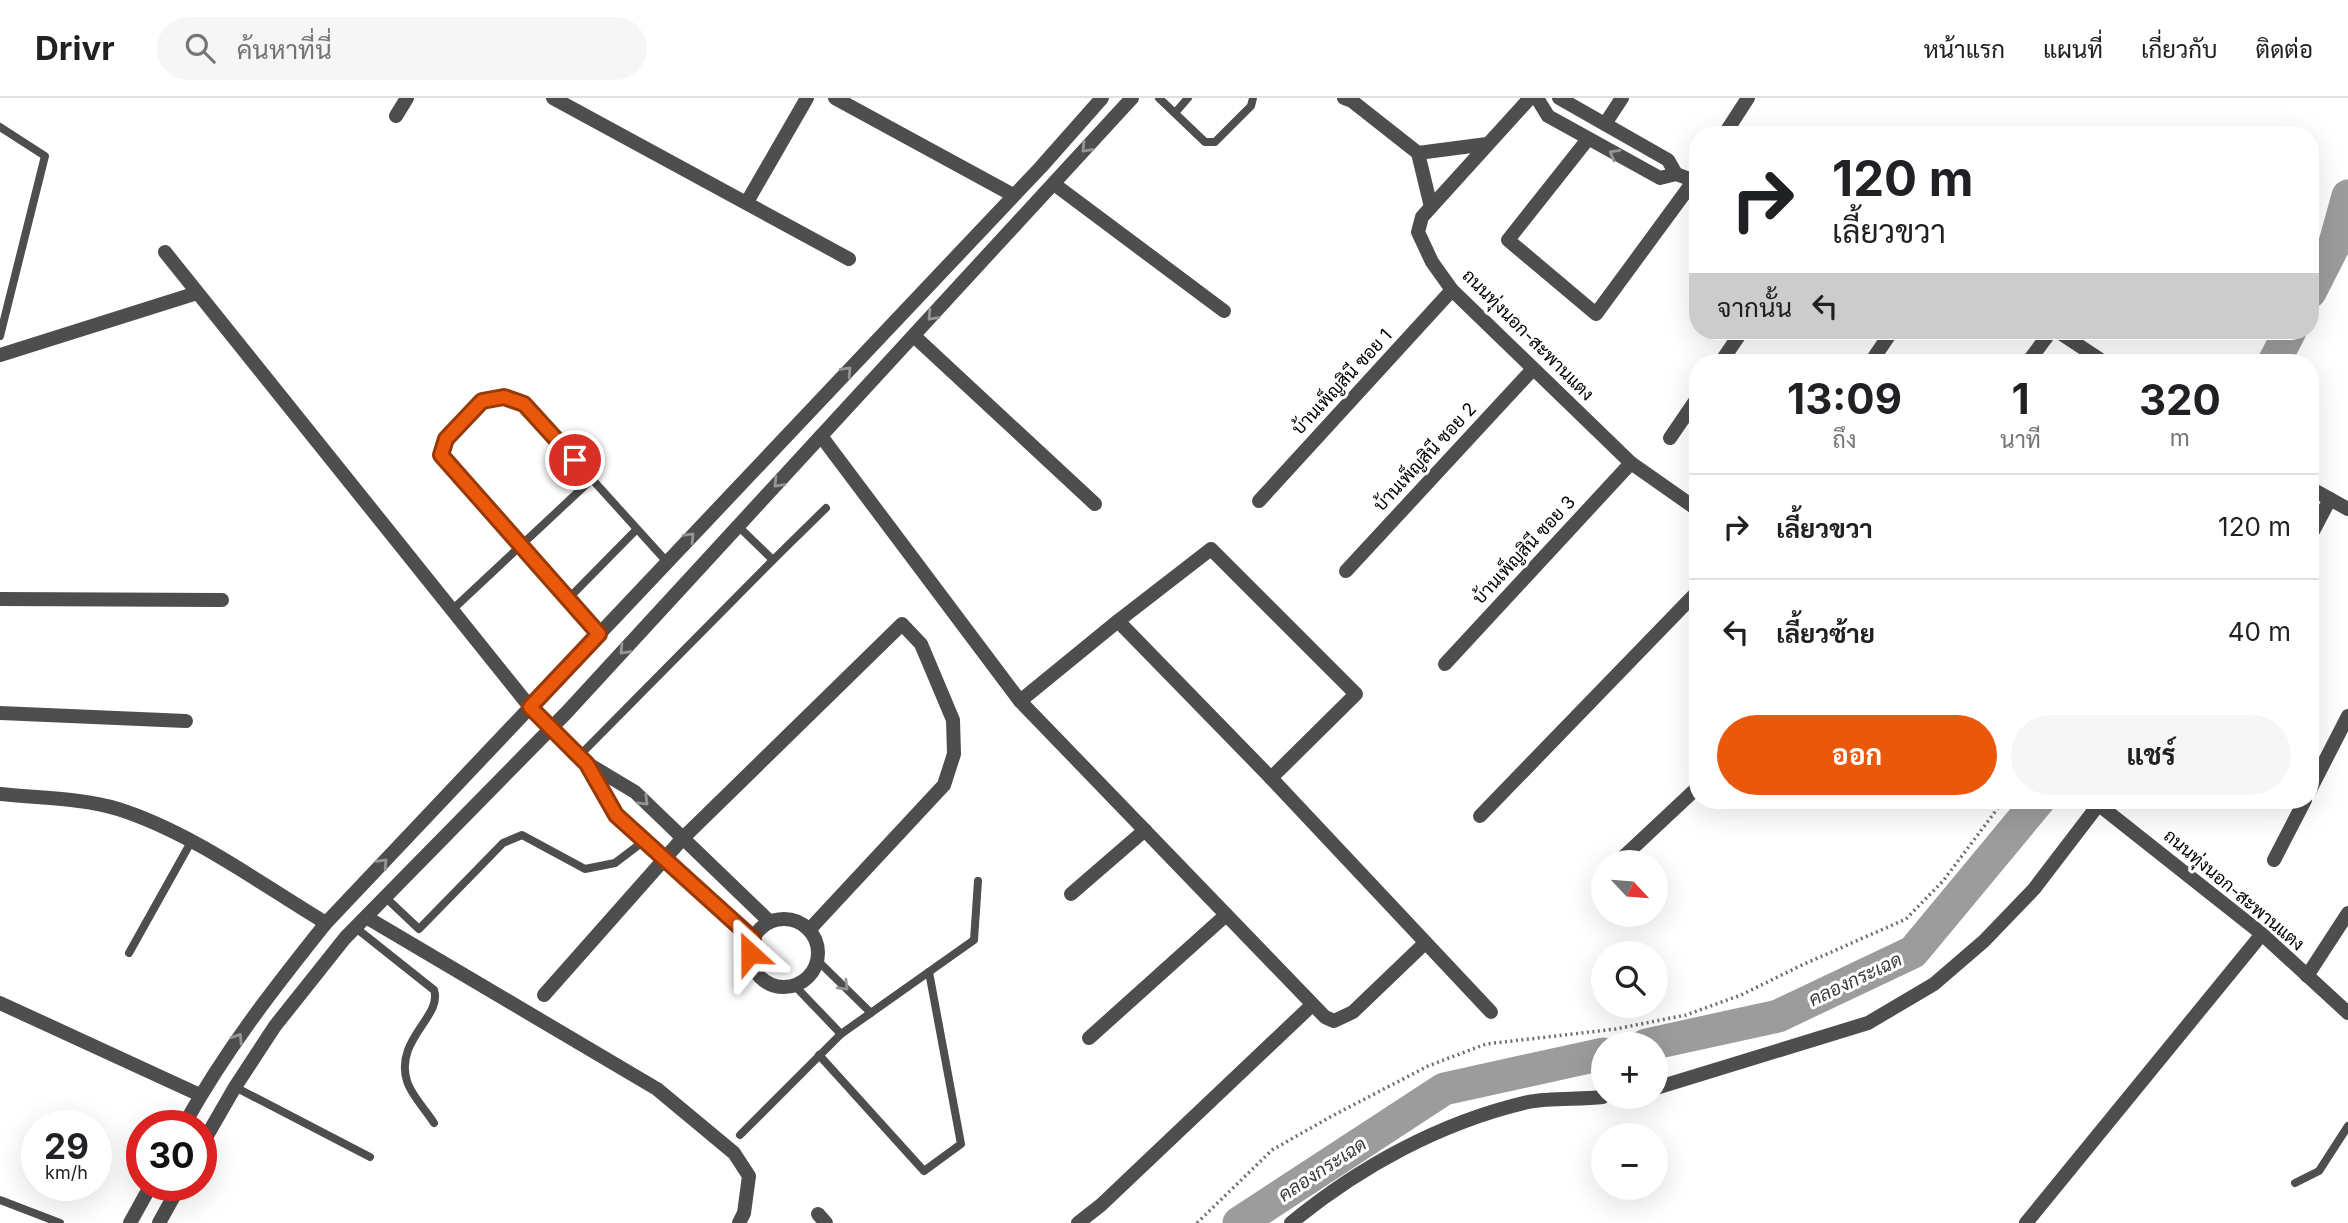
<!DOCTYPE html>
<html lang="th">
<head>
<meta charset="utf-8">
<style>
  :root { --surface:#fff; --page:#f6f6f6; --text:#202124; --muted:#757577; --line:#e0e0e0; --accent:#ea580c }
  body { margin:0; font-family:Inter,Sarabun,sans-serif; background:var(--page); color:var(--text); height:100vh; display:flex; flex-direction:column; font-size:26px; white-space:nowrap }
  * { box-sizing:border-box; margin:0 }
  p { font-size:23px; color:var(--muted) }
  .icon { flex:none; width:38px; height:38px; fill:none; stroke:currentColor; stroke-width:2; stroke-linecap:round; stroke-linejoin:round }
  .map { position:relative; flex:1; overflow:hidden }
  .drawer { position:absolute; left:1689px; top:256px; width:630px; height:455px; display:flex; flex-direction:column; background:var(--surface); border-radius:28px; box-shadow:0 7px 28px #0002 }
  .drawer>* { flex:none }
  .banner { position:absolute; left:1689px; top:28px; width:630px; height:214px; border-radius:28px; box-shadow:0 7px 28px #0002; background:#fff; color:var(--text); overflow:hidden }
  .needle { width:46px; rotate:116deg }
  .fabs { position:absolute; left:1591px; top:752px; display:grid; gap:14px }
  .fabs a { display:grid; place-items:center; width:77px; height:77px; border-radius:50%; background:var(--surface); box-shadow:0 7px 28px #0002; font-size:35px }
  .speed { position:absolute; left:21px; top:1012px; display:flex; gap:14px; font-size:35px; font-weight:700; text-align:center }
  .speed>* { display:grid; place-content:center; width:91px; height:91px; border-radius:50%; background:var(--surface); box-shadow:0 7px 28px #0002; line-height:1 }
  .speed small { font-size:18px; font-weight:400 }
  .speed .limit { border:10px solid #d22; background:#fff; color:#111 }
  .pin { position:absolute; display:grid; place-items:center; width:60px; height:60px; color:#fff; margin:-30px; border:4px solid #fff; border-radius:50%; box-shadow:0 2px 7px #0007 }
  .me { position:absolute; width:77px; margin:-38px; rotate:336deg; stroke-linejoin:round; filter:drop-shadow(0 0 5px #0008) }
  .turn { display:flex; align-items:center; gap:24px; height:147px; padding:0 28px; font-size:32px }
  .turn .icon { width:91px; height:91px; stroke-width:2.5 }
  .turn b { display:block; font-size:49px; line-height:60px }
  .then { display:flex; align-items:center; height:66px; padding:0 28px; background:#0003; gap:14px; font-size:26px }
  .eta { display:flex; justify-content:space-evenly; align-items:center; height:119px; text-align:center }
  .eta b { font-size:42px; font-weight:700; line-height:49px }
  .button { display:flex; gap:14px; margin-top:auto; padding:14px 28px }
  .button a { flex:1; height:80px; border-radius:42px; background:var(--accent); color:#fff; font-size:28px; font-weight:700; line-height:80px; text-align:center }
  .button a+a { background:var(--page); color:var(--text) }
  ul { padding:0; list-style:none }
  li { display:flex; align-items:center; gap:21px; height:105px; padding:0 28px; border-top:2px solid var(--line) }
  li div { flex:1 }
  li b { display:block; font-size:26px }
  li em { font-style:normal }
  header { display:flex; align-items:center; gap:42px; box-sizing:border-box; height:98px; padding:0 35px; background:var(--surface); border-bottom:2px solid var(--line) }
  header strong { font-size:33px }
  nav { display:flex; gap:38px; margin-inline-start:auto; font-size:24px }
  .search { width:490px; height:63px; background:var(--page); display:flex; align-items:center; gap:18px; box-sizing:border-box; padding:0 24px; border-radius:38px; color:var(--muted); font-size:26px }
  .map>svg:first-child { display:block }
</style>
</head>
<body>
<header>
<strong>Drivr</strong>
<div class="search"><svg class="icon" aria-label="search" viewBox="0 0 24 24"><circle cx="10" cy="10" r="6"/><path d="M15 15l6 6"/></svg>ค้นหาที่นี่</div>
<nav><a>หน้าแรก</a><a>แผนที่</a><a>เกี่ยวกับ</a><a>ติดต่อ</a></nav>
</header>
<div class="map">
<svg width="2348" height="1125" viewBox="0 0 2348 1125">
  <rect width="100%" height="100%" fill="#fff"/>
  <g fill="none" stroke-linecap="round" stroke-linejoin="round">
    <!-- river -->
    <g stroke="#9c9c9c" stroke-width="33">
      <polyline points="2310,194 2335,145 2348,98"/>
      <polyline points="2274,264 2290,233"/>
      <polyline points="1646,947 1778,918 1913,854 2039,702"/>
      <polyline points="1239,1125 1444,991 1603,956"/>
    </g>
    <!-- path -->
    <polyline stroke="#707070" stroke-width="3.5" stroke-dasharray="2 3.5" stroke-linecap="butt" points="1197,1125 1272,1052 1332,1018 1428,968 1486,946 1616,931 1686,917 1741,897 1802,867 1906,821 1943,783 2004,702"/>
    <!-- service -->
    <g stroke="#4e4e4e" stroke-width="8">
      <polyline points="1159,0 1205,44 1215,44 1251,8 1253,0"/>
      <polyline points="1175,15 1188,0"/>
      <polyline points="0,29 45,58 0,238"/>
      <polyline points="738,428 773,462 826,410"/>
      <polyline points="568,501 637,431"/>
      <polyline points="452,512 592,381"/>
      <polyline points="599,536 441,357 446,341 482,303 504,299 524,306 667,464"/>
      <polyline points="580,657 773,462"/>
      <polyline points="385,799 419,831 503,745 522,737 585,771 615,765 644,743"/>
      <path d="M356,830L434,892C443,918 394,942 407,983C411,997 426,1012 434,1025"/>
      <polyline points="129,855 191,744"/>
      <polyline points="817,862 871,915"/>
      <polyline points="794,887 841,936"/>
      <polyline points="819,957 924,1073 961,1046 929,874"/>
      <polyline points="235,989 370,1059"/>
      <polyline points="740,1037 841,936 974,842 978,783"/>
      <polyline points="2295,1085 2319,1073 2348,1028"/>
      <polyline points="0,1102 60,1125"/>
    </g>
    <!-- minor -->
    <g stroke="#4e4e4e" stroke-width="14">
      <polyline points="553,0 849,161"/>
      <polyline points="835,0 1013,97"/>
      <polyline points="1344,0 1352,3 1418,55 1431,109"/>
      <polyline points="1530,0 1422,119 1418,134 1432,164 1452,192 1631,365 1698,412"/>
      <polyline points="1537,0 1548,18 1660,80 1676,76 1698,84"/>
      <polyline points="1559,0 1668,62 1676,76"/>
      <polyline points="396,18 407,0"/>
      <polyline points="1605,26 1622,0"/>
      <polyline points="1724,37 1748,0"/>
      <polyline points="1588,41 1508,142 1596,216 1698,77"/>
      <polyline points="1418,55 1487,46"/>
      <polyline points="1054,86 1224,213"/>
      <polyline points="747,104 807,0"/>
      <polyline points="165,154 530,609 587,665 616,717 753,841"/>
      <polyline points="2057,233 2104,264"/>
      <polyline points="914,238 1095,406"/>
      <polyline points="0,257 197,195"/>
      <polyline points="1721,264 1742,233"/>
      <polyline points="1871,264 1892,233"/>
      <polyline points="2028,264 2051,233"/>
      <polyline points="821,338 1020,603 1325,919 1334,923 1353,914 1425,845"/>
      <polyline points="1670,340 1698,299"/>
      <polyline points="2310,390 2348,411"/>
      <polyline points="1259,403 1452,192"/>
      <polyline points="2310,439 2330,401"/>
      <polyline points="1346,473 1533,271"/>
      <polyline points="0,501 222,502"/>
      <polyline points="1118,523 1271,680 1491,914"/>
      <polyline points="1445,566 1631,365"/>
      <polyline points="1020,603 1118,523 1211,451 1356,596 1271,680"/>
      <polyline points="0,615 186,623"/>
      <polyline points="590,667 635,694 770,824"/>
      <polyline points="2310,692 2348,618"/>
      <path d="M0,696C37,700 83,700 118,711C191,734 261,786 326,825"/>
      <polyline points="2094,703 2262,836 2348,915"/>
      <polyline points="1480,718 1698,493"/>
      <polyline points="2274,762 2305,702"/>
      <polyline points="1619,763 1698,689"/>
      <polyline points="1071,796 1145,732"/>
      <polyline points="366,819 657,991 734,1055 749,1078 744,1115 739,1125"/>
      <circle cx="784" cy="855" r="34"/>
      <polyline points="2307,878 2348,815"/>
      <polyline points="544,897 683,740 902,526 921,546 953,622 954,656 944,687 809,832"/>
      <polyline points="0,905 200,997"/>
      <polyline points="1089,940 1226,817"/>
      <polyline points="1656,990 1868,925 1934,886 1984,843 2034,791 2099,706"/>
      <polyline points="818,1116 826,1125"/>
      <polyline points="1078,1125 1101,1107 1312,907"/>
      <path d="M1291,1125C1359,1069 1441,1024 1528,1004C1552,999 1579,1002 1603,999"/>
      <polyline points="2026,1125 2262,836"/>
    </g>
    <!-- tertiary -->
    <g stroke="#4e4e4e" stroke-width="14">
      <path d="M184,1027C224,954 274,890 326,825L1041,69L1102,0"/>
      <polyline points="201,1048 235,989 275,928 345,840 567,614 1132,0"/>
      <polyline points="130,1125 151,1087"/>
      <polyline points="159,1125 180,1087"/>
    </g>
  </g>
  <!-- one-way arrows -->
  <defs><path id="oneway-chevron" d="M-2-3.5L2.5 0L-2 3.5" fill="none" stroke-width="1.6" stroke-linecap="round" stroke-linejoin="round" transform="scale(1.75)"/></defs>
  <g stroke="#959595">
    <use href="#oneway-chevron" transform="translate(1086 50) rotate(133)"/>
    <use href="#oneway-chevron" transform="translate(1614 56) rotate(-151)"/>
    <use href="#oneway-chevron" transform="translate(932 218) rotate(133)"/>
    <use href="#oneway-chevron" transform="translate(847 273) rotate(-47)"/>
    <use href="#oneway-chevron" transform="translate(778 385) rotate(133)"/>
    <use href="#oneway-chevron" transform="translate(690 439) rotate(-47)"/>
    <use href="#oneway-chevron" transform="translate(624 552) rotate(133)"/>
    <use href="#oneway-chevron" transform="translate(644 703) rotate(44)"/>
    <use href="#oneway-chevron" transform="translate(383 765) rotate(-47)"/>
    <use href="#oneway-chevron" transform="translate(844 888) rotate(45)"/>
    <use href="#oneway-chevron" transform="translate(238 940) rotate(-57)"/>
  </g>
  <g fill="none" stroke-linecap="round" stroke-linejoin="round">
    <defs>
      <polyline id="route" points="575,362 524,306 504,299 482,303 446,341 441,357 599,536 530,609 587,666 616,717 753,841 750,855"/>
    </defs>
    <!-- route casing -->
    <use href="#route" stroke="#983908" stroke-width="18"/>
    <!-- route -->
    <use href="#route" stroke="#ea580c" stroke-width="12"/>
  </g>
  <g text-anchor="middle" stroke-width="6" stroke-linejoin="round" paint-order="stroke">
    <!-- street labels -->
    <g font-size="18" fill="#000" stroke="#fff">
      <text transform="translate(1528 237) rotate(45)" y="6">ถนนทุ่งนอก-สะพานแตง</text>
      <text transform="translate(1342 284) rotate(-47)" y="6">บ้านเพ็ญสินี ซอย 1</text>
      <text transform="translate(1425 359) rotate(-47)" y="6">บ้านเพ็ญสินี ซอย 2</text>
      <text transform="translate(1524 452) rotate(-47)" y="6">บ้านเพ็ญสินี ซอย 3</text>
      <text transform="translate(2234 792) rotate(40)" y="6">ถนนทุ่งนอก-สะพานแตง</text>
    </g>
    <!-- water labels -->
    <g font-size="19" font-style="italic" fill="#3d3d3d" stroke="#fff">
      <text transform="translate(1855 881) rotate(-25)" y="7">คลองกระเฉด</text>
      <text transform="translate(1322 1071) rotate(-33)" y="7">คลองกระเฉด</text>
    </g>
  </g>
</svg>
<div class="fabs">
<a><svg class="needle" viewBox="-14 -14 28 28"><path d="M0-13l5 13h-10z" fill="#e53935"/><path d="M0 13l5-13h-10z" fill="#757577"/></svg></a>
<a><svg class="icon" aria-label="search" viewBox="0 0 24 24"><circle cx="10" cy="10" r="6"/><path d="M15 15l6 6"/></svg></a>
<a>+</a>
<a>−</a>
</div>
<div class="speed"><div>29<small>km/h</small></div><div class="limit">30</div></div>
<div class="pin" style="left:575px;top:362px;background:#d93025"><svg class="icon" aria-label="arrive" viewBox="0 0 24 24"><path d="M6 21V4h12l-3 4 3 4H6"/></svg></div>
<svg class="me" style="left:750px;top:855px" viewBox="-20 -20 40 40"><path d="M0-17L14 15 0 8-14 15z" fill="#ea580c" stroke="#fff" stroke-width="4"/></svg>
<div class="banner">
<div class="turn"><svg class="icon" aria-label="right" viewBox="0 0 24 24"><path d="M7 20v-9h11M14 6l5 5-5 5"/></svg><div><b>120 m</b>เลี้ยวขวา</div></div>
<div class="then">จากนั้น<svg class="icon" aria-label="left" viewBox="0 0 24 24"><path d="M17 20v-9H6M10 6l-5 5 5 5"/></svg></div>
</div>
<section class="drawer">
<div class="eta">
<div><b>13:09</b><p>ถึง</p></div>
<div><b>1</b><p>นาที</p></div>
<div><b>320</b><p>m</p></div>
</div>
<ul>
<li><svg class="icon" aria-label="right" viewBox="0 0 24 24"><path d="M7 20v-9h11M14 6l5 5-5 5"/></svg><div><b>เลี้ยวขวา</b></div><em>120 m</em></li>
<li><svg class="icon" aria-label="left" viewBox="0 0 24 24"><path d="M17 20v-9H6M10 6l-5 5 5 5"/></svg><div><b>เลี้ยวซ้าย</b></div><em>40 m</em></li>
</ul>
<div class="button"><a>ออก</a><a>แชร์</a></div>
</section>
</div>
</body>
</html>
